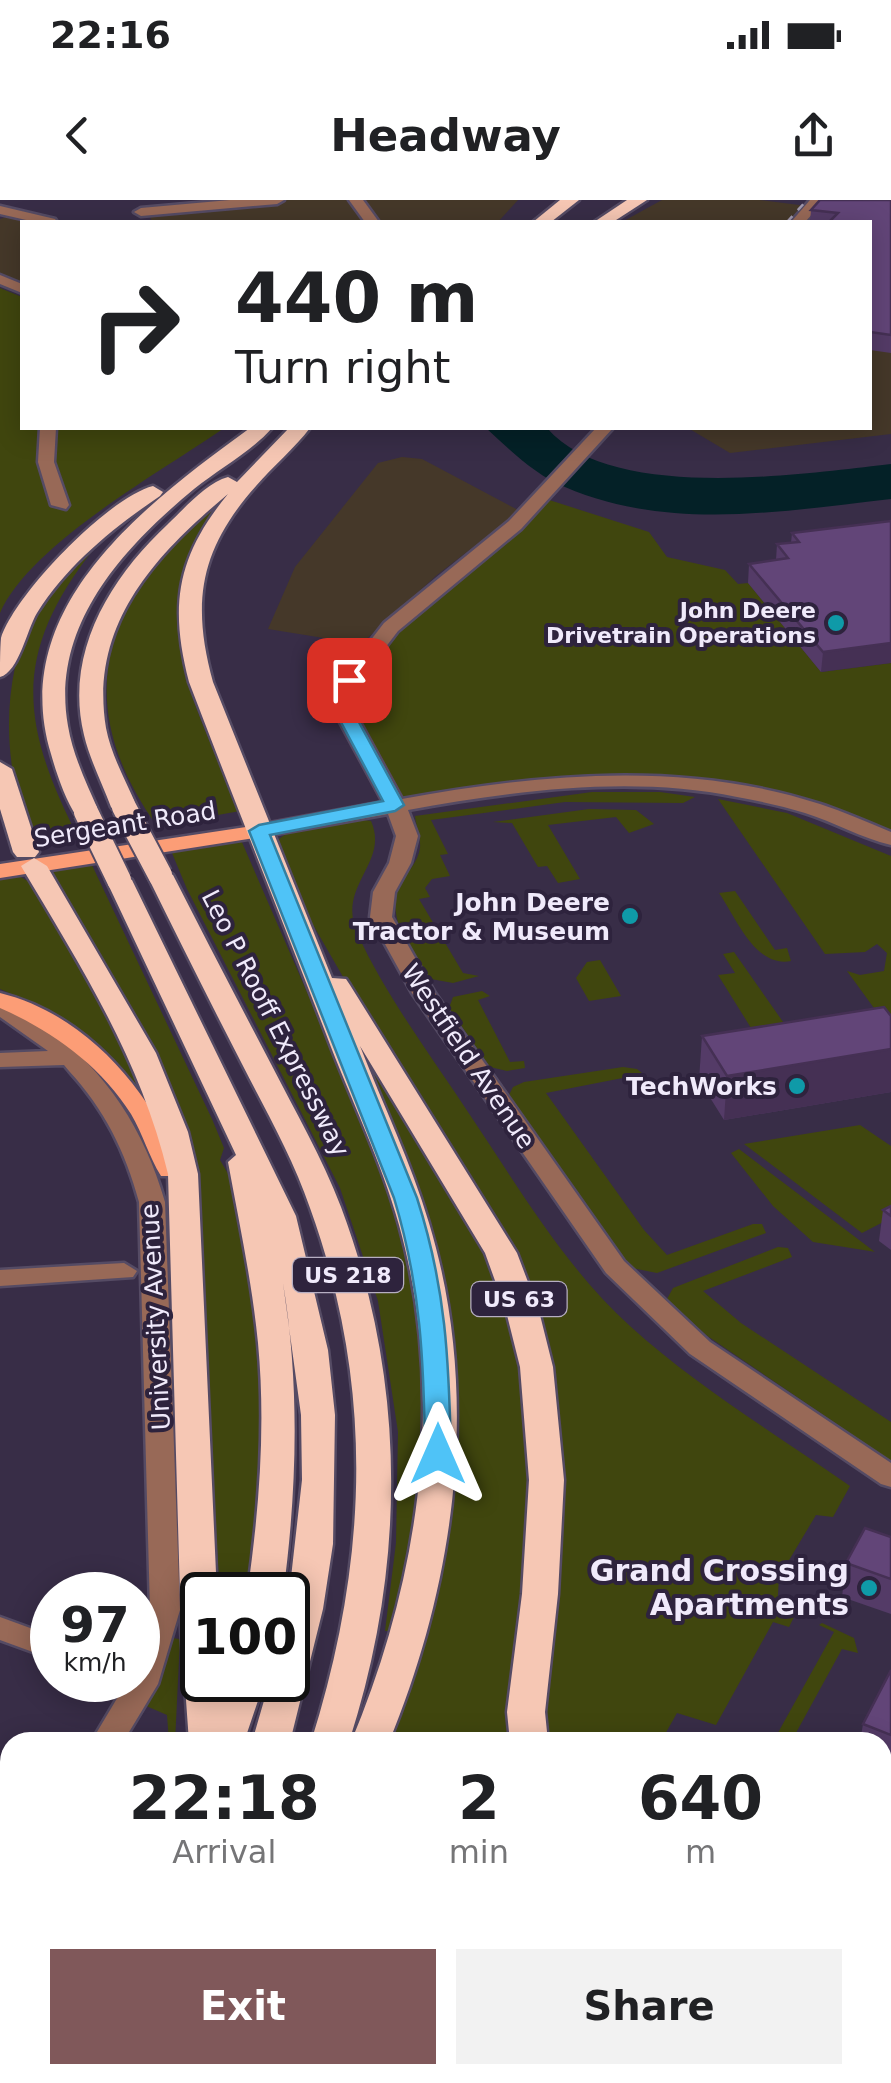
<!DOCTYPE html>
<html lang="en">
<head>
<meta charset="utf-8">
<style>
  :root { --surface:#fff; --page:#f2f2f2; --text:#202124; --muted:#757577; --accent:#80585a }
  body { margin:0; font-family:"DejaVu Sans",sans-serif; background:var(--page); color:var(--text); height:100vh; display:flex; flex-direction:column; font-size:38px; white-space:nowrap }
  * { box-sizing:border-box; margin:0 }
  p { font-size:32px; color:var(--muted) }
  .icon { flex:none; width:55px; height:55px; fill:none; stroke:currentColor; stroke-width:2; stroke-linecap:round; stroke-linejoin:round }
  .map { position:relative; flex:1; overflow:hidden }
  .side { position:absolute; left:0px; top:1532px; width:892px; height:352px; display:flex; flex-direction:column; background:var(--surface); border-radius:30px 30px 0 0; box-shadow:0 5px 25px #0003 }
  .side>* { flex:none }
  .banner { position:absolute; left:20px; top:20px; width:852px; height:210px; border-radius:0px; box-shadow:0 5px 25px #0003; background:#fff; color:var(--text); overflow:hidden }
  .speed { position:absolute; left:30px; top:1372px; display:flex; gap:20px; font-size:50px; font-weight:700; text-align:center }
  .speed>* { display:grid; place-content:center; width:130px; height:130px; border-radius:50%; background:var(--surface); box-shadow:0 5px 25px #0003; line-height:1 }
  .speed small { font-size:25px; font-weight:400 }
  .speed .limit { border:5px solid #111; border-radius:15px; background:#fff; color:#111 }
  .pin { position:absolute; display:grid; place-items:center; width:85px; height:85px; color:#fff; margin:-42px; border-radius:20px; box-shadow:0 5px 15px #0006 }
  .me { position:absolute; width:110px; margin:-55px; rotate:0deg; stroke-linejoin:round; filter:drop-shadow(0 0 8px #0008) }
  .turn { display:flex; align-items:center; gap:35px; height:210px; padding:0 50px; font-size:45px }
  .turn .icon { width:130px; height:130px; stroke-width:2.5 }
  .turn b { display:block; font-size:70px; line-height:85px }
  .eta { display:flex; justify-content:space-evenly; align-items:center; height:170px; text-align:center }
  .eta b { font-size:60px; font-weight:700; line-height:70px }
  .primary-button { display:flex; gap:20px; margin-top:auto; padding:20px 50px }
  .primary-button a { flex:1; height:115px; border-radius:0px; background:var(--accent); color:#fff; font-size:40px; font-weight:700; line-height:115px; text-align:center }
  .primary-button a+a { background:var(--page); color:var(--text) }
  .status { display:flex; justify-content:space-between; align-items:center; height:70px; padding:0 50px; background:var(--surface); direction:ltr }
  .status svg { height:28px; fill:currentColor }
  header { display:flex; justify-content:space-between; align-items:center; height:130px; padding:0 50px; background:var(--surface); font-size:45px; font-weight:700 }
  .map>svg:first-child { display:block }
</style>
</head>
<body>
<div class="status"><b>22:16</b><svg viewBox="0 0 49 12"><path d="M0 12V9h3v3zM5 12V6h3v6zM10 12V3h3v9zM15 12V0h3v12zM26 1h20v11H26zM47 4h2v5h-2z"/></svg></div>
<header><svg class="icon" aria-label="back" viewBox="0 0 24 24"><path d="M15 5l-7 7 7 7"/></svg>Headway<svg class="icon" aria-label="share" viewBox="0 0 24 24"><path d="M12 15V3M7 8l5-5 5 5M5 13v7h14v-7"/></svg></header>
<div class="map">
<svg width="891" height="1883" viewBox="0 0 891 1883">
  <rect width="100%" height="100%" fill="#382d47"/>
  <!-- industrial -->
  <g fill="#453829">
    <polygon points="245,0 518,0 498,22 152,22 147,9"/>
    <polygon points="662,0 760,0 807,6 792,22 622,22"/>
    <polygon points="891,0 891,234 730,253 688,228 870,228 870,22"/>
    <polygon points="6,17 31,22 22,22 22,95 0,85 0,19"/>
    <polygon points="402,257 422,259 520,311 437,375 361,444 268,429 295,367 378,263"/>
  </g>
  <!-- green -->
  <g fill="#40460e">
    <path d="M0,88L22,97V228H224C161,272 30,344 0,413Z"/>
    <polygon points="543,298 649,332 667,357 725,370 738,384 748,383 821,472 891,463 891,639 837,615 650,580 395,605 345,513 366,456"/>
    <path d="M209,310L215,311C139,417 197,507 240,611L157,626C70,504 101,403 209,310Z"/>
    <path d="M91,346H96C12,452 19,521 78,637L32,643C2,563 0,486 34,409C51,387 72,366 91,346Z"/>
    <path d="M592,592H660L695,597L683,603L565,602L431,620L448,654L440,655L450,676L432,679L425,688L430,697L419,699L463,773L479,776L453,783L431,779C412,754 383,715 401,683C408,671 418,662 420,648C421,637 416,626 415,616Z"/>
    <polygon points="718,599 787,613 891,656 891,825 887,826 847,771 860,775 884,771 887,753 877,744 865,752 825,754"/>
    <polygon points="589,609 636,610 654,624 629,633 616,617 548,625 580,679 558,683 547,666 538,667 512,623 493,622"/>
    <path d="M364,620L371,621C390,664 335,686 358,735C387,798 432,857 470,915C519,988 564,1066 630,1126C697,1187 776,1234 850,1286L833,1317L816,1315L779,1377L777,1411L795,1415L789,1427L773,1422L716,1525L677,1513L664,1536L676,1542H541L538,1531L540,1138L388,855L308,716L275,644C289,622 340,624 364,620Z"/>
    <polygon points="241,640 385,972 415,1073 427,1193 419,1304 392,1431 385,1431 396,1343 398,1232 378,1101 340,988 187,689 172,653"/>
    <polygon points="91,663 212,919 224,948 220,960 234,984 262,1143 262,1289 247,1395 220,1395 195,998 49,669"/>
    <path d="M0,677H21L34,685L130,846L152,908C112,853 63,815 0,789Z"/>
    <path d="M735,691L775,750L787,748L791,761C755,768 737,719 719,693Z"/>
    <polygon points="734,752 795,839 761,844 718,775 735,773 723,754"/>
    <polygon points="600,760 621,796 589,801 576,778 587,762"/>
    <polygon points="482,791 490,796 478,800 510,862 524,861 525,868 507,871 490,867 449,808 453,797"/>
    <polygon points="344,820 487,1055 521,1153 536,1264 510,1526 513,1542 383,1542 401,1498 451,1209"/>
    <polygon points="623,867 637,869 643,874 546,893 644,1030 667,1055 753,1024 762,1024 766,1033 657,1073 632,1068 612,1045 509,895 513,887 524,882"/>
    <polygon points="860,925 891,946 891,1018 862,1033 744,944"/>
    <polygon points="739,949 875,1052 876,1052 813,1042 773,1006 731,953"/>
    <polygon points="778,1047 788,1048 792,1057 703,1091 741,1123 891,1222 891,1261 706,1135 667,1099 673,1088"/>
    <polygon points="822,1423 854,1438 858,1453 842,1449 791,1542 772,1542 757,1537 759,1533 775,1538 834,1432 819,1425"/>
    <polygon points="171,1438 180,1439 175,1542 169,1542 167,1515 144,1505"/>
  </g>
  <!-- water -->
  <path fill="#042127" d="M486,228H547C611,303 802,274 891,264V299C783,311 669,332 565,287C535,275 510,250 486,228Z"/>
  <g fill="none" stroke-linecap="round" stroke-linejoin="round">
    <defs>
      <g id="minor">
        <polygon points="230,0 284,0 277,4 141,16 134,12 141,8"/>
        <polygon points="349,0 363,0 379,22 365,22"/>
        <polygon points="810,0 825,0 805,22 791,22"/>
        <polygon points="0,6 55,19 57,22 35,22 0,14"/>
        <polygon points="0,75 22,84 22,93 0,84"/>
        <polygon points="40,228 56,228 54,262 69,305 66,309 51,305 38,262"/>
        <path d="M596,228H613L521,329L398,431L359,482L355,513L402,599C539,574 685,560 820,604C844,612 867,622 891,632V645C861,638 834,622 805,613C783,606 759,601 737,597C630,575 513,591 408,610L418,636L411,663L395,692L392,717L435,793L624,1061L710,1142L891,1263V1287L881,1284L690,1154L606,1073L412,793L370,717L373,692L389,663L396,636L388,614L259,637L248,631L259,625L383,602L335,513L339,481L384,423L509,321Z"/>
        <path d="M0,800C17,804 33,817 46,827C107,872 144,929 165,1002L180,1410L158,1484L123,1542H91L128,1480H138V1448L150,1410L139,1002C125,951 105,910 69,871L64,865L0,867V853L48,851L0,817Z"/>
        <polygon points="124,1063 137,1071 133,1077 0,1086 0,1070"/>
        <polygon points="0,1417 52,1436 52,1459 0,1440"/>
        <polygon points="10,1650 10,1685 0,1688 0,1653"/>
      </g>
      <g id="major">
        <polygon points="259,625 270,631 267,636 0,678 0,664"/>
        <path d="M0,793C88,815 150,891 183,971L179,976H161C149,957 143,934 131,914C100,865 52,831 0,808Z"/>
        <polygon points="10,1767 10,1797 0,1800 0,1770"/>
        <polygon points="891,1784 891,1817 882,1820 882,1787"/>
        <polygon points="810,1875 846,1875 842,1883 806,1883"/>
      </g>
      <g id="highway">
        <polygon points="560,0 579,0 551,22 533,22"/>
        <polygon points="627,0 647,0 613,22 594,22"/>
        <path d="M250,228H272C251,252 219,269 194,289C123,348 50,426 68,526C73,556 87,584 99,612L95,617H77C65,599 57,575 51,554C6,407 147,303 250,228Z"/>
        <path d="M289,228H310C294,249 273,266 256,286C200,349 191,402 213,482L332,778L346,779L350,785L517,1053L539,1111L553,1167L564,1280L558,1394L545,1512L548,1542H510L507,1512L522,1394L529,1280L520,1167L506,1111L485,1053L360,846C383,905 411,962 429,1023C481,1194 456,1380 389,1542H351C419,1380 447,1197 399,1025C381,960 350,898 326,834C281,717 234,600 189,482C169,405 177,356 228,294C155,355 89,425 106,528C111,555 126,581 137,607L133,612H115L111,607C102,583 90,560 84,535C64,453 110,378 168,324C184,309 206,283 228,277L237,282Z"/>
        <path d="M153,286L163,292L160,296C113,328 68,364 37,413C27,429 19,472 0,477C0,465 0,449 1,438C15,394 109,297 153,286Z"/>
        <polygon points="0,562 12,569 39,652 35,657 17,657 13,652 0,609"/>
        <path d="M34,658L47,666L156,853L188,932L198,974L217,1395H202V1480H222L223,1491L227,1480H265L244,1542H189L181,1430L168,974C141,860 80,765 21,666Z"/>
        <path d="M160,667L173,675C205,738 238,801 271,864C295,911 322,957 341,1007C407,1182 406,1366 349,1542H311C368,1361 375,1188 310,1008C293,958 266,911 242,864C210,802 178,738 147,675Z"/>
        <path d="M119,672L132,680L296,1016L328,1150L335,1215L333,1344L323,1409L290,1542H252L270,1480H288V1404L302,1280L301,1215L283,1083C300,1185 297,1291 283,1395H247C259,1312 266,1227 258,1143C252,1082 239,1022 228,962L236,955L106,680Z"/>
        <polygon points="882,1752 891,1755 891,1790 882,1787"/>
        <polygon points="10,1859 10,1875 38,1875 34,1883 0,1883 0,1863"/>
        <polygon points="82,1875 127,1875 123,1883 78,1883"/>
        <polygon points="161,1875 206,1875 202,1883 157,1883"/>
        <polygon points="345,1875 393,1875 397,1883 349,1883"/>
      </g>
    </defs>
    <!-- minor casing -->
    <use href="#minor" stroke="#554b64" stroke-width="5"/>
    <!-- major casing -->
    <use href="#major" stroke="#554b64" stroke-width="5"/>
    <!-- highway casing -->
    <use href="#highway" stroke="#554b64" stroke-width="5"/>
    <!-- minor -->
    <use href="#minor" fill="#986957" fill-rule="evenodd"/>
    <!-- major -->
    <use href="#major" fill="#fc9d76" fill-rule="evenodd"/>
    <!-- highway -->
    <use href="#highway" fill="#f6c7b4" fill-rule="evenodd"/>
    <!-- rail -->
    <polyline stroke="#a199ae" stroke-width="2.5" stroke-dasharray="8 8" stroke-linecap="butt" points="787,22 807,0"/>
    <defs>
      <g id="highway-bridge">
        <polyline points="124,607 160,675"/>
        <polyline points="86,612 119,680"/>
      </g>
    </defs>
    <!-- highway-bridge casing -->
    <use href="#highway-bridge" stroke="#554b64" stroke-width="28" stroke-linecap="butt"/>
    <!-- highway-bridge -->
    <use href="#highway-bridge" stroke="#f6c7b4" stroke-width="24"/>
  </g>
  <!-- wall -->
  <g fill="#543b67">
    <polygon points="891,0 891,153 870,150 870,22 810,22 811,10"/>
    <polygon points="891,321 821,472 748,383 749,364 776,360 777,344 791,343 792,333"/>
    <polygon points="891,816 891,892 724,920 699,880 702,836"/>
    <polygon points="891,1006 891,1050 879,1041 883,1010"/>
    <polygon points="891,1337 891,1414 842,1397 846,1363"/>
    <polygon points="891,1470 891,1570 882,1567 882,1542 860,1542 863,1524"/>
    <polygon points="882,1591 891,1594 891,1684 882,1681"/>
    <polygon points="470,1875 653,1880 679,1883 470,1883"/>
  </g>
  <!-- shaded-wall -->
  <g fill="#453054">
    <polygon points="891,443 891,463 821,472 823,452"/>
    <polygon points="891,849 891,892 724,920 727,876"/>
  </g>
  <!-- building -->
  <g fill="#624578" stroke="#453054" stroke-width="2.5">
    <polygon points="820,0 891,0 891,135 870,132 870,22 829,22 838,13 811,10"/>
    <polygon points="891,321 891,443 823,452 749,364 788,358 777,344 799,342 792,333"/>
    <polygon points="884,807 891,816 891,849 727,876 702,836"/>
    <polygon points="891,1006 891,1016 883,1010"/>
    <polygon points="865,1328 891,1337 891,1379 846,1363"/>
    <polygon points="891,1470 891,1535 863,1524"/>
    <polygon points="882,1591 891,1594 891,1648 882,1645"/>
    <polygon points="471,1875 641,1875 653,1880 656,1875 660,1875 679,1883 484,1883"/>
  </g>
  <!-- route -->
  <path fill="#4fc3f7" stroke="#337fa1" stroke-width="2.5" d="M349,475L358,480L354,513L404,605L395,611L270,635L417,998C446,1088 449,1160 451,1254L447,1260H429L425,1254C424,1162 421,1087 394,998L249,631L259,625L383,601L336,513L340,480Z"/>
  <!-- markers -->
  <g fill="#0f9aa8" stroke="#2e233d" stroke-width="4">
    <circle cx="836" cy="423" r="10"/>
    <circle cx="630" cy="716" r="10"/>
    <circle cx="797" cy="886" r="10"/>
    <circle cx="869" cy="1388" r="10"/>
  </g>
  <g text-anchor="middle" stroke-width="8" stroke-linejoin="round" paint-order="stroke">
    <!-- far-poi labels -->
    <g font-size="22" font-weight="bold" fill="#f0eafb" stroke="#2e233d" text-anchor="end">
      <text x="816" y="418">John Deere<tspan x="816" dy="25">Drivetrain Operations</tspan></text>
    </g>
    <!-- shield labels -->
    <g fill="#2e233d" stroke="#b6aec2" stroke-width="2.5">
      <rect x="293" y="1058" width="110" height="34" rx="8"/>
      <rect x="471.5" y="1082" width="95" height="34" rx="8"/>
    </g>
    <g font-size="22" font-weight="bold" fill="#f0eafb">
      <text x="348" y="1083">US 218</text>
      <text x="519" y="1107">US 63</text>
    </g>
    <!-- street labels -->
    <g font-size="25" fill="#f0eafb" stroke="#2e233d">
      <text transform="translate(125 624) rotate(-9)" y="9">Sergeant Road</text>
      <text transform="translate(276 823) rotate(63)" y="9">Leo P Rooff Expressway</text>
      <text transform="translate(469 856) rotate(56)" y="9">Westfield Avenue</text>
      <text transform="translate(155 1117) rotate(-93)" y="9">University Avenue</text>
    </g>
    <!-- poi labels -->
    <g font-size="25" font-weight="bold" fill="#f0eafb" stroke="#2e233d" text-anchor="end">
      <text x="610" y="711">John Deere<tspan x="610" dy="29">Tractor &amp; Museum</tspan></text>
      <text x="777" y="895">TechWorks</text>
    </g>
    <!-- near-poi labels -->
    <g font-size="30" font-weight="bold" fill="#f0eafb" stroke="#2e233d" text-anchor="end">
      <text x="849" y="1381">Grand Crossing<tspan x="849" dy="34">Apartments</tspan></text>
    </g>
  </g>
</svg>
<div class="speed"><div>97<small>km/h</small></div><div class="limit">100</div></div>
<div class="pin" style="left:349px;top:480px;background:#d93025"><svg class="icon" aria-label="arrive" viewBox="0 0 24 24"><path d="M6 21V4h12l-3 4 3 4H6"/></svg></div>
<svg class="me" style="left:438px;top:1254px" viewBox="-20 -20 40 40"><path d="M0-17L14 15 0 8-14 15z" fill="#4fc3f7" stroke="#fff" stroke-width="4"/></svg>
<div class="banner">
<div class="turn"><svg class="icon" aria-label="right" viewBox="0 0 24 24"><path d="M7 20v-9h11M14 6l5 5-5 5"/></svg><div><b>440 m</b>Turn right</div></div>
</div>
<section class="side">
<div class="eta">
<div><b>22:18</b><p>Arrival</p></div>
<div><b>2</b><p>min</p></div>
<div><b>640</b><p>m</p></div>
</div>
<div class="primary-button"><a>Exit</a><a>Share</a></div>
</section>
</div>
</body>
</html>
